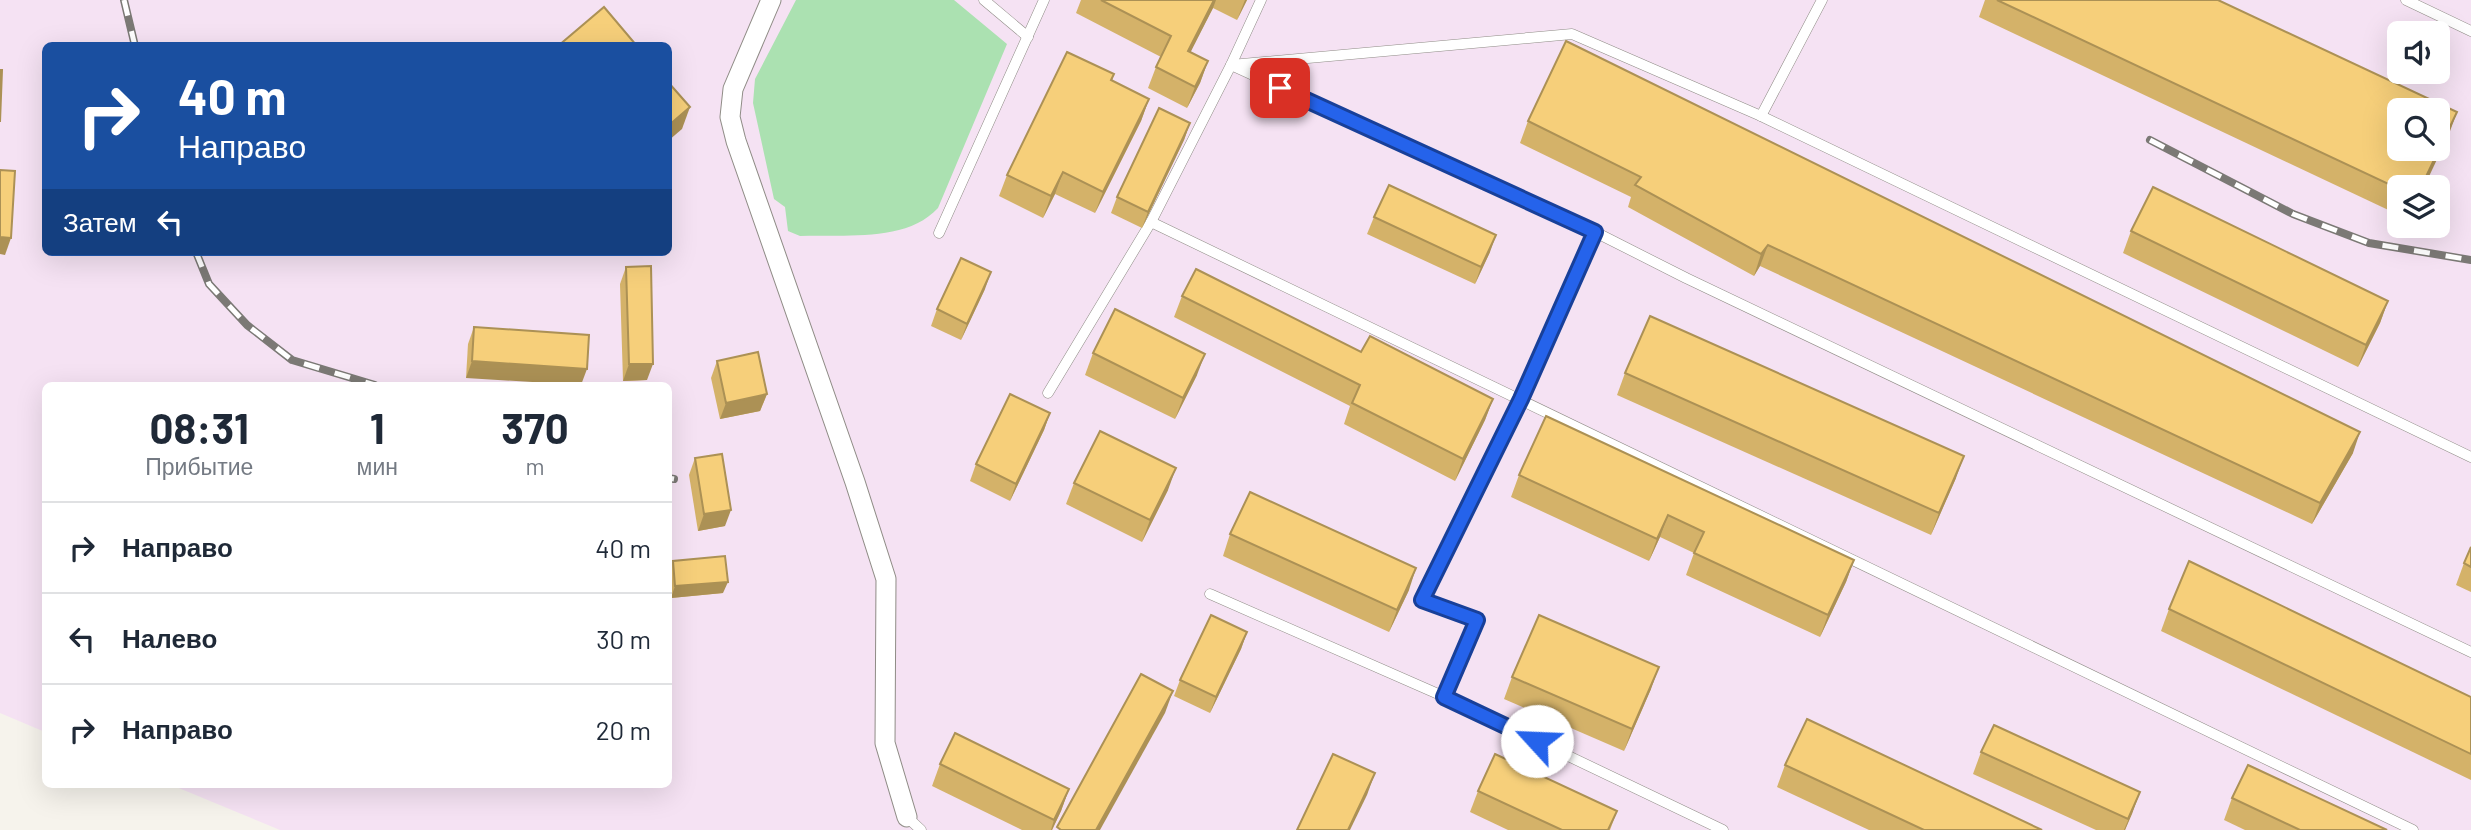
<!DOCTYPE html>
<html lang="ru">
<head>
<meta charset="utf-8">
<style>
  :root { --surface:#fff; --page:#f6f6f7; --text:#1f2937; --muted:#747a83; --line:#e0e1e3 }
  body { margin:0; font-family:Barlow,sans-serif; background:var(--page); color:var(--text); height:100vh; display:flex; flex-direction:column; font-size:26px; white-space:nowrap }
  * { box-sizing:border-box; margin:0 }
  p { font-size:23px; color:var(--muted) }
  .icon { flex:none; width:38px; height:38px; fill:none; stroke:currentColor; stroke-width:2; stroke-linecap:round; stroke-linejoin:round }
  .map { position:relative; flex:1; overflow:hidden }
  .side { position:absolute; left:42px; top:382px; width:630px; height:406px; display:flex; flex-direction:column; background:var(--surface); border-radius:10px; box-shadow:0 7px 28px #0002 }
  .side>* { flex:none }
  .guide { position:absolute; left:42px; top:42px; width:630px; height:214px; border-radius:10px; box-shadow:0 7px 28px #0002; background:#1a4fa0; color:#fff; overflow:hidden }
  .tools { position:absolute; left:2387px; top:21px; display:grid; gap:14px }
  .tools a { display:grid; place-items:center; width:63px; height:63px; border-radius:10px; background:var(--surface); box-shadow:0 7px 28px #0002; font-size:35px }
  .pin { position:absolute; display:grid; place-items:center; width:60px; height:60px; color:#fff; margin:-30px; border-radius:14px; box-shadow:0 4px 10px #0006 }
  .me { position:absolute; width:77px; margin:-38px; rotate:295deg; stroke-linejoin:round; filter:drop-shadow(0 0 5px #0008) }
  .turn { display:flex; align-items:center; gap:24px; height:147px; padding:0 21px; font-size:32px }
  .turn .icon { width:91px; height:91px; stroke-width:2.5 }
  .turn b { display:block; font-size:49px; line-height:60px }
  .then { display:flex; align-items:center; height:66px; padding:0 21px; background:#0003; gap:14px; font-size:26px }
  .eta { display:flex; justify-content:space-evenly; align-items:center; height:119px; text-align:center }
  .eta b { font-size:42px; font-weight:700; line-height:49px }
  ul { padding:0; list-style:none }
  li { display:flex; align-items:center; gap:21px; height:91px; padding:0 21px; border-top:2px solid var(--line) }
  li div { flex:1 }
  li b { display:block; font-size:26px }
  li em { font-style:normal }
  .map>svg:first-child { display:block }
</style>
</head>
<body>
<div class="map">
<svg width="2471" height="830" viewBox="0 0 2471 830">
  <rect width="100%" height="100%" fill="#f6f3ec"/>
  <!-- industrial -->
  <path fill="#f5e2f3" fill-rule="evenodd" d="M0,0H2471V830H280L169,784H668V385H46L45,732L0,713ZM2399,33H2438V72H2399ZM46,46H668V252H46ZM2399,110H2438V149H2399ZM2399,187H2438V226H2399Z"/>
  <!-- green -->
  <path fill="#abe1b1" d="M796,0H954L1007,44L938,208C906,243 843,234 800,236L788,231L785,207L774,199L753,103L755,79Z"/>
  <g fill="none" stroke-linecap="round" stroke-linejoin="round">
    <defs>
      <g id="lane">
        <polyline points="984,0 1028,37"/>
        <polyline points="1261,0 1231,65 1595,232 1521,399 1422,600 1477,620 1445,697 1723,830"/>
        <polyline points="2406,0 2471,31"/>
        <polyline points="1761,116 1822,0"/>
        <polyline points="1595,232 1686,278 2471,652"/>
        <polyline points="939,233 1044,0"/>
        <polyline points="1048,393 1151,222"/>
        <polyline points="1210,594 1445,697"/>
        <polyline points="907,817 921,830"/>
        <polyline points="2413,830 1151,222 1231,65 1572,34 1761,116 2471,457"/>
      </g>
      <polyline id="street" points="771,0 733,89 730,117 736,141 855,482 886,579 885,743 907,817"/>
    </defs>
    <!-- lane casing -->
    <use href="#lane" stroke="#8f8c86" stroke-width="11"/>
    <!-- street casing -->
    <use href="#street" stroke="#8f8c86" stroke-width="21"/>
    <!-- lane -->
    <use href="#lane" stroke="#fff" stroke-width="10"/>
    <!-- street -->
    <use href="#street" stroke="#fff" stroke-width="19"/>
    <defs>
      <g id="rail">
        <polyline points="124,0 135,46"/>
        <polyline points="2150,140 2293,214 2369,243 2471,260"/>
        <polyline points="196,252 209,284 247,325 292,360 375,385"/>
        <polyline points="668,478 674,479"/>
      </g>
    </defs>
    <!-- rail casing -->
    <use href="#rail" stroke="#7b7975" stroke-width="8"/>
    <!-- rail -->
    <use href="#rail" stroke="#fff" stroke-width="5" stroke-dasharray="16" stroke-linecap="butt"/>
  </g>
  <!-- wall -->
  <g fill="#d4b269">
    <polygon points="1081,0 1247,0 1237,20 1213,8 1190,52 1208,61 1200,83 1187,108 1148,88 1156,67 1161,57 1076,13"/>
    <polygon points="1985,0 2218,0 2449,134 2399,187 2399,215 1979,17"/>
    <polygon points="1114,74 1112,81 1149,99 1141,121 1095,213 1055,194 1043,218 999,196 1007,175"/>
    <polygon points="1528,121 2353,453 2312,524 1760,266 1754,276 1628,207 1631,197 1520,143"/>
    <polygon points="1190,123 1184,140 1142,228 1111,213 1117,197"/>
    <polygon points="1374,217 1490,252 1475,284 1367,234"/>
    <polygon points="2131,231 2388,301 2380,323 2358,367 2123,253"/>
    <polygon points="626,267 647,380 623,381 620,284"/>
    <polygon points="985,289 961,340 931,326 937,309"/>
    <polygon points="1182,296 1493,399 1485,420 1455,481 1344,424 1350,406 1174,317"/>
    <polygon points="474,327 587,369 466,378 468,344"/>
    <polygon points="1093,353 1197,375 1175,419 1085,375"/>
    <polygon points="717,361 767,394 760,411 720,419 711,378"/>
    <polygon points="1625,373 1956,478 1931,535 1617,395"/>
    <polygon points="1050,413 1044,430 1010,501 970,481 976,464"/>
    <polygon points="695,458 725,526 698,531 689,475"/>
    <polygon points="1519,475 1854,560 1846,582 1820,637 1686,575 1694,553 1660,537 1649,561 1511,497"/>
    <polygon points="1074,483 1168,490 1142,542 1066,504"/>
    <polygon points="1230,534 1409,590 1389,632 1223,556"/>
    <polygon points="2471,547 2471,592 2456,585 2464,563"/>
    <polygon points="673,561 723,593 671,598 669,572"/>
    <polygon points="2169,609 2471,697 2471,780 2161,631"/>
    <polygon points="1247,632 1241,649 1210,713 1174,696 1180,680"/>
    <polygon points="1512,677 1651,689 1624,751 1504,699"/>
    <polygon points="1981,752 2140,792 2125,830 2096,830 1973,774"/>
    <polygon points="940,764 1069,789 1061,811 1052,830 1022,830 932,786"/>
    <polygon points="1785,765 2042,830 1869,830 1777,787"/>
    <polygon points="1478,791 1617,811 1610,830 1508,830 1470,812"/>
    <polygon points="2232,798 2387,830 2245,830 2224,820"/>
  </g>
  <!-- shaded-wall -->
  <g fill="#ac9155">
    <polygon points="1214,0 1216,0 1213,8 1180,73 1188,51"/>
    <polygon points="1245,0 1247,0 1237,20"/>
    <polygon points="1208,61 1200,83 1187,108 1195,87"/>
    <polygon points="1149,99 1141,121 1095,213 1103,192"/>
    <polygon points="690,107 682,129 668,141 668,126"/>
    <polygon points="2457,112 2449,134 2424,187 2421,187"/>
    <polygon points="1190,123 1184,140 1142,228 1148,212"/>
    <polygon points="1063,172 1055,194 1043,218 1051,196"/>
    <polygon points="1496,235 1490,252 1475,284 1481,267"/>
    <polygon points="0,237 11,238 5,255 0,254"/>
    <polygon points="1768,245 1760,266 1754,276 1761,254"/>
    <polygon points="991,272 985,289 961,340 967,324"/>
    <polygon points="2388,301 2380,323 2358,367 2366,345"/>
    <polygon points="1205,354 1197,375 1175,419 1183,398"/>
    <polygon points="472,361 587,369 581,385 466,378"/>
    <polygon points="629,364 653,364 647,380 623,381"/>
    <polygon points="767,394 760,411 720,419 726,403"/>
    <polygon points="1493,399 1485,420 1455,481 1463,459"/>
    <polygon points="1050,413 1044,430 1010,501 1016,484"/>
    <polygon points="2360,432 2353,453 2312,524 2320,503"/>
    <polygon points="1964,456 1956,478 1931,535 1939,513"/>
    <polygon points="1176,468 1168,490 1142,542 1150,520"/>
    <polygon points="731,510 725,526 698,531 704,514"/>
    <polygon points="1668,515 1660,537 1649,561 1657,539"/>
    <polygon points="1854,560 1846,582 1820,637 1828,615"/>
    <polygon points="1416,568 1409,590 1389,632 1397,610"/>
    <polygon points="728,582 723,593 671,598 675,586"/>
    <polygon points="1247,632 1241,649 1210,713 1216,697"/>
    <polygon points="1659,667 1651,689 1624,751 1632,729"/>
    <polygon points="1173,691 1165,713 1100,830 1096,830"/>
    <polygon points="1375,773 1367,795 1350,830 1348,830"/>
    <polygon points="1069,789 1061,811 1052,830 1051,830 1054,820"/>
    <polygon points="2140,792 2132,814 2125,830 2124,830"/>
  </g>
  <!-- building -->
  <g fill="#f6cf7a" stroke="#ac9155" stroke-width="2" fill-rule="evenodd">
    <polygon points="1101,0 1214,0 1188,51 1208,61 1195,87 1156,67 1171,36"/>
    <path d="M1997,0H2218L2457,112L2421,187H2399V189ZM2399,110H2438V149H2399Z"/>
    <polygon points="604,7 637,46 558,46"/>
    <polygon points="1566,41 2360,432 2320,503 1768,245 1761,254 1635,185 1641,177 1528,121"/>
    <polygon points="1067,52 1114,74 1111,80 1149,99 1103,192 1063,172 1051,196 1007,175"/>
    <polygon points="0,70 2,70 0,122"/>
    <polygon points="668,82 690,107 668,126"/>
    <polygon points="1159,108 1190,123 1148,212 1117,197"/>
    <polygon points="0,170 15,171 11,238 0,237"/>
    <polygon points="1389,185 1496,235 1481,267 1374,217"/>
    <polygon points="2153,187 2388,301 2366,345 2131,231"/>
    <polygon points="961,258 991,272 967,324 937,309"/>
    <polygon points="651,266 653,364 629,364 626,267"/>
    <polygon points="1196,269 1361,352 1370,336 1493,399 1463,459 1352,403 1360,385 1182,296"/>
    <polygon points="1115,309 1205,354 1183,398 1093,353"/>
    <polygon points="1650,316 1964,456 1939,513 1625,373"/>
    <polygon points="474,327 589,335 587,369 472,361"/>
    <polygon points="758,352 767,394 726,403 717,361"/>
    <polygon points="1010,394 1050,413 1016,484 976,464"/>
    <polygon points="1546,416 1854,560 1828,615 1694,553 1704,532 1668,515 1657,539 1519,475"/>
    <polygon points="1100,431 1176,468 1150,520 1074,483"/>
    <polygon points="722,454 731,510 704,514 695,458"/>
    <polygon points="1250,492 1416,568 1397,610 1230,534"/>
    <polygon points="2471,547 2471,567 2464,563"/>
    <polygon points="725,556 728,582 675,586 673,561"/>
    <polygon points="2189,561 2471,697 2471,754 2169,609"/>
    <polygon points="1211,615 1247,632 1216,697 1180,680"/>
    <polygon points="1539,615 1659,667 1632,729 1512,677"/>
    <polygon points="1141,674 1173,691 1096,830 1061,830 1057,827"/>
    <polygon points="1807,719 2042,830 1924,830 1785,765"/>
    <polygon points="1994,725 2140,792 2128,819 1981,752"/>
    <polygon points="955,733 1069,789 1054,820 940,764"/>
    <polygon points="1333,754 1375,773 1348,830 1297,830"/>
    <polygon points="1495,754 1617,811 1608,830 1562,830 1478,791"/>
    <polygon points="2248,765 2387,830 2300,830 2232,798"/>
  </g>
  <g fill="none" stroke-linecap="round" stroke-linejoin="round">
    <defs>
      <polyline id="route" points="1280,88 1595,232 1521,399 1422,600 1477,620 1444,697 1537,741"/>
    </defs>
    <!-- route casing -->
    <use href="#route" stroke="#184099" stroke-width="18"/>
    <!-- route -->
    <use href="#route" stroke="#2563eb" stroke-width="12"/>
  </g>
</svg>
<div class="tools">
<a><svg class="icon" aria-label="sound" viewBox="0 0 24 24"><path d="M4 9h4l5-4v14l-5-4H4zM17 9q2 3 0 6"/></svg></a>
<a><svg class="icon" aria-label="search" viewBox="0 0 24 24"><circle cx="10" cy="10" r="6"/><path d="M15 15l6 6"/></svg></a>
<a><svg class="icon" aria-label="layers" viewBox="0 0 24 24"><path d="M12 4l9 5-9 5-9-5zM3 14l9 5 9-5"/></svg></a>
</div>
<div class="pin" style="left:1280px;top:88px;background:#d93025"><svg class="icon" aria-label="arrive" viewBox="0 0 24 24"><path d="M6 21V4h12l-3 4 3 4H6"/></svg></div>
<svg class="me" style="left:1537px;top:741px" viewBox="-20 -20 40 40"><circle r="19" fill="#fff"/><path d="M0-13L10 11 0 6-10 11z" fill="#2563eb"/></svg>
<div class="guide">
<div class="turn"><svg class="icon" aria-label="right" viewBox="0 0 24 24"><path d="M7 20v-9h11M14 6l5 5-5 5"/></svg><div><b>40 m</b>Направо</div></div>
<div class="then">Затем<svg class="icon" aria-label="left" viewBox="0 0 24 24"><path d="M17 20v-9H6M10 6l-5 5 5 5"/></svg></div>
</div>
<section class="side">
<div class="eta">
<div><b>08:31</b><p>Прибытие</p></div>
<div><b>1</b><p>мин</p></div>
<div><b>370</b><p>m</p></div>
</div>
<ul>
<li><svg class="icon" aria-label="right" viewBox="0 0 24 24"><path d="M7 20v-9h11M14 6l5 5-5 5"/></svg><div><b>Направо</b></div><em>40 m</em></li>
<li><svg class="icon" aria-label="left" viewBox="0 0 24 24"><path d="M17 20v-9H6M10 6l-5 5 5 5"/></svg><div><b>Налево</b></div><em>30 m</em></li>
<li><svg class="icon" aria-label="right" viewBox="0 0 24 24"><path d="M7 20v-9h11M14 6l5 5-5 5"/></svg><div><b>Направо</b></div><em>20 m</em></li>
</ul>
</section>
</div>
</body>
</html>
